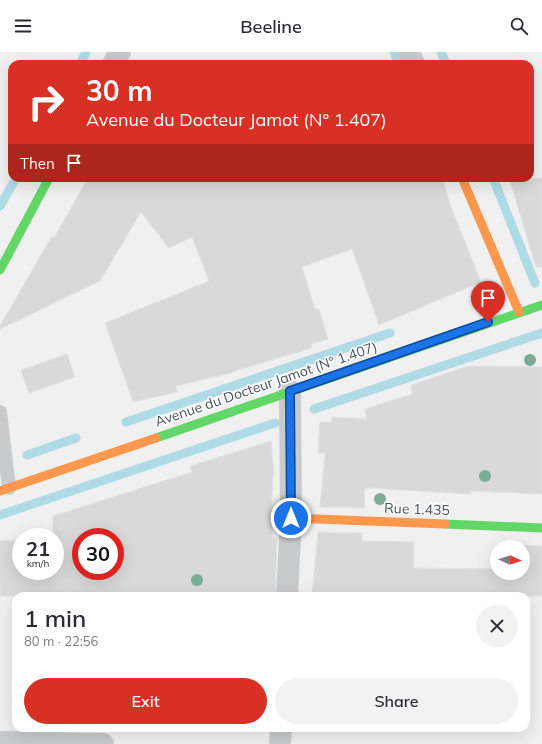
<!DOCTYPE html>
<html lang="en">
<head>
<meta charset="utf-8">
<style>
  :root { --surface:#fff; --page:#f2f2f3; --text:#2b2b33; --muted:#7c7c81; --accent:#d93025 }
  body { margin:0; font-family:Mulish,sans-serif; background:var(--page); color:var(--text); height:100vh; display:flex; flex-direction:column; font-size:15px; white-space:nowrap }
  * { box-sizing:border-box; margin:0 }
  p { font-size:13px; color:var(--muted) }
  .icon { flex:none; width:22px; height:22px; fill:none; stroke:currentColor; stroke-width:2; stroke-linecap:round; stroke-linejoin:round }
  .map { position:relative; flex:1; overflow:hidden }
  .details { position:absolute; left:12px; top:540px; width:518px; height:140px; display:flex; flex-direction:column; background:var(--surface); border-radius:12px; box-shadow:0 4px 16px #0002 }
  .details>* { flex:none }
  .banner { position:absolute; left:8px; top:8px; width:526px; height:122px; border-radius:12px; box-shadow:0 4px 16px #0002; background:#d93025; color:#fff; overflow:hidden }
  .needle { width:26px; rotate:93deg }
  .tools { position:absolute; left:490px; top:488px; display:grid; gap:8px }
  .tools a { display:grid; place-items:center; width:40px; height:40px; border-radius:50%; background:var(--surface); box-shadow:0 4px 16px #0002; font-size:20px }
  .speed { position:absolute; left:12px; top:476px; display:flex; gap:8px; font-size:20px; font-weight:700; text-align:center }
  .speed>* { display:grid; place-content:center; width:52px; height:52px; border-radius:50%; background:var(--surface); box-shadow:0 4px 16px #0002; line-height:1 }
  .speed small { font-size:10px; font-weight:400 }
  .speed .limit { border:6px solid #d22; background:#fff; color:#111 }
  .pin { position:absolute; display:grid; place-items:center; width:34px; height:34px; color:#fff; margin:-41px -17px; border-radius:50% 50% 50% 0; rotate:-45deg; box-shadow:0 0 4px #0007 }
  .pin .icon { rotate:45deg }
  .me { position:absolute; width:44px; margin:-22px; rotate:0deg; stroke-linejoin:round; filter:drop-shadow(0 0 3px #0008) }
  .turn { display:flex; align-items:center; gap:14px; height:84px; padding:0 12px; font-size:18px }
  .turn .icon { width:52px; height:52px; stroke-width:2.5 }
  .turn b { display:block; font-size:28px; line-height:34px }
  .then { display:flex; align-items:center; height:38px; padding:0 12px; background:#0003; gap:8px; font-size:15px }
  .round { display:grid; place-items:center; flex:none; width:42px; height:42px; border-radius:21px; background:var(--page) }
  .summary { display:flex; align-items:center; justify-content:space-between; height:68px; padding:0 12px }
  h1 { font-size:24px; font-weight:600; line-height:30px }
  .button { display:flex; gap:8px; margin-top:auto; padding:8px 12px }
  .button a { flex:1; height:46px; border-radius:24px; background:var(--accent); color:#fff; font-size:16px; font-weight:600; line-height:46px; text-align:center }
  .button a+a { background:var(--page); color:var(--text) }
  header { display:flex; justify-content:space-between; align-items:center; height:52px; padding:0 12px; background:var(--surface); font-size:18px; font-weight:600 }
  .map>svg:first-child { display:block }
</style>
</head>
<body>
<header><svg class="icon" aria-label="menu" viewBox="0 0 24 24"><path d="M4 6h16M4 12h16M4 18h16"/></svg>Beeline<svg class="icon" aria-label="search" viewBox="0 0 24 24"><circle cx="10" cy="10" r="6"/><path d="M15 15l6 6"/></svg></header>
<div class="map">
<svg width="542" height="692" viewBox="0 0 542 692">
  <rect width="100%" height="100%" fill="#f0f0f0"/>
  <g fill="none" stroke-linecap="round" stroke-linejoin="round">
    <!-- stream -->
    <g stroke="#afdbe6" stroke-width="9">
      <polyline points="394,0 399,12"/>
      <polyline points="441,0 446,12"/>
      <polyline points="80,12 86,0"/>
      <polyline points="493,126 535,231"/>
      <polyline points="0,154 16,126"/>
      <polyline points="314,357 542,281"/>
      <polyline points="126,370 390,281"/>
      <polyline points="27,403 76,386"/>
      <polyline points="0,463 275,371"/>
    </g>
  </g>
  <!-- building -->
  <g fill="#d9d9da" stroke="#e1e2e2" fill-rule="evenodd">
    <polygon points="88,126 443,126 449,150 481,230 379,273 352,197 302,215 315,257 319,257 328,287 311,292 312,296 235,319 235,320 176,334 177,340 133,350 105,271 209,229 192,185 169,196 141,160 100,229 0,277 0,274 52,184 54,186"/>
    <polygon points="509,126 542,126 542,215 536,215"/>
    <polygon points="67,302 75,325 29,341 21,318"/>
    <polygon points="468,314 542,315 542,442 470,439 470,442 369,436 365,436 364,456 320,455 325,401 318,401 320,370 331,370 332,365 367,367 365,357 412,342 411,333"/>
    <path d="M271,389L274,423H273L271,464L273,465L272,486H277L275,544H0V489L21,488V519H55V485H53V464L192,420L190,414ZM81,485H115V519H81Z"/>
    <polygon points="318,480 362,481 362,489 414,490 414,516 497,517 497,521 523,521 523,495 519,495 519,493 542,494 542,544 312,544"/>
  </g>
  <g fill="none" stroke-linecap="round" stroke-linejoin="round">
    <!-- lane -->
    <polyline stroke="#c8cacb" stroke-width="14" points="0,360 9,436"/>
    <!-- street -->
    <g stroke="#c8cacb" stroke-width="22">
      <polyline points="409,0 414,12"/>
      <polyline points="113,12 120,0"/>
      <polyline points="287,544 291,466 290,339"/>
      <polyline points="0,690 103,692"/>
      <polyline points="280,692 281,676"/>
    </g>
    <!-- fast -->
    <g stroke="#63d668" stroke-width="9">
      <polyline points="0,218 49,126"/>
      <polyline points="156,386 542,253"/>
      <polyline points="445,472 542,476"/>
    </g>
    <!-- slow -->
    <g stroke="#ff974d" stroke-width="9">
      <polyline points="462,126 519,260"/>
      <polyline points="0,439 156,386"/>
      <polyline points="291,466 445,472"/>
    </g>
  </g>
  <!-- trees -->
  <g fill="#7eab95">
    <circle cx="530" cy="308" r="6"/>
    <circle cx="485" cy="424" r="6"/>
    <circle cx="380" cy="447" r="6"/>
    <circle cx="197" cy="528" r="6"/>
  </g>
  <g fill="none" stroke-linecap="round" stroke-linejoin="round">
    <defs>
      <polyline id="route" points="291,466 290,339 488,270"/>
    </defs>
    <!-- route casing -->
    <use href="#route" stroke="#114b97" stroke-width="10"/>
    <!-- route -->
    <use href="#route" stroke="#1a73e8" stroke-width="7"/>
  </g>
  <g text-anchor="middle" stroke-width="3" stroke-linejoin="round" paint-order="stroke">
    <!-- street labels -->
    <g font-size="14" fill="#49525a" stroke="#fff">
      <text transform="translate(266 332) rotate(-19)" y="5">Avenue du Docteur Jamot (N° 1.407)</text>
      <text transform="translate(417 457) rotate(2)" y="5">Rue 1.435</text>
    </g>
  </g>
</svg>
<div class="tools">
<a><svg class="needle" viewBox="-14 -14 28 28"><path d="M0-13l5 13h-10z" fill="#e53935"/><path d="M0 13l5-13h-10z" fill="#7c7c81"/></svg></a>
</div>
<div class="speed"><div>21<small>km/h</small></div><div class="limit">30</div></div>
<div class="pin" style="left:488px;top:270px;background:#d93025"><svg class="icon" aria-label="arrive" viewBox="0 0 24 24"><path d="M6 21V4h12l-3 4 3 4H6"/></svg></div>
<svg class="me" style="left:291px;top:466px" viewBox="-20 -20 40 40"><circle r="17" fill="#1a73e8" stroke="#fff" stroke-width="3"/><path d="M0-11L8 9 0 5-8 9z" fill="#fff"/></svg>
<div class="banner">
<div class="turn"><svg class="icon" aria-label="right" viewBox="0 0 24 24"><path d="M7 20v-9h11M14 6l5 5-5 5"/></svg><div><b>30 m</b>Avenue du Docteur Jamot (N° 1.407)</div></div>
<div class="then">Then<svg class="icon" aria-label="arrive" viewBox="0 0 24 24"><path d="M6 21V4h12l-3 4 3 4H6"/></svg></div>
</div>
<section class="details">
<div class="summary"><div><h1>1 min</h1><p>80 m · 22:56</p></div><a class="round"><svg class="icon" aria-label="close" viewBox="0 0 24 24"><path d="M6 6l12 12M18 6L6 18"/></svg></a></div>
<div class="button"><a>Exit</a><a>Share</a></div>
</section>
</div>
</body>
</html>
